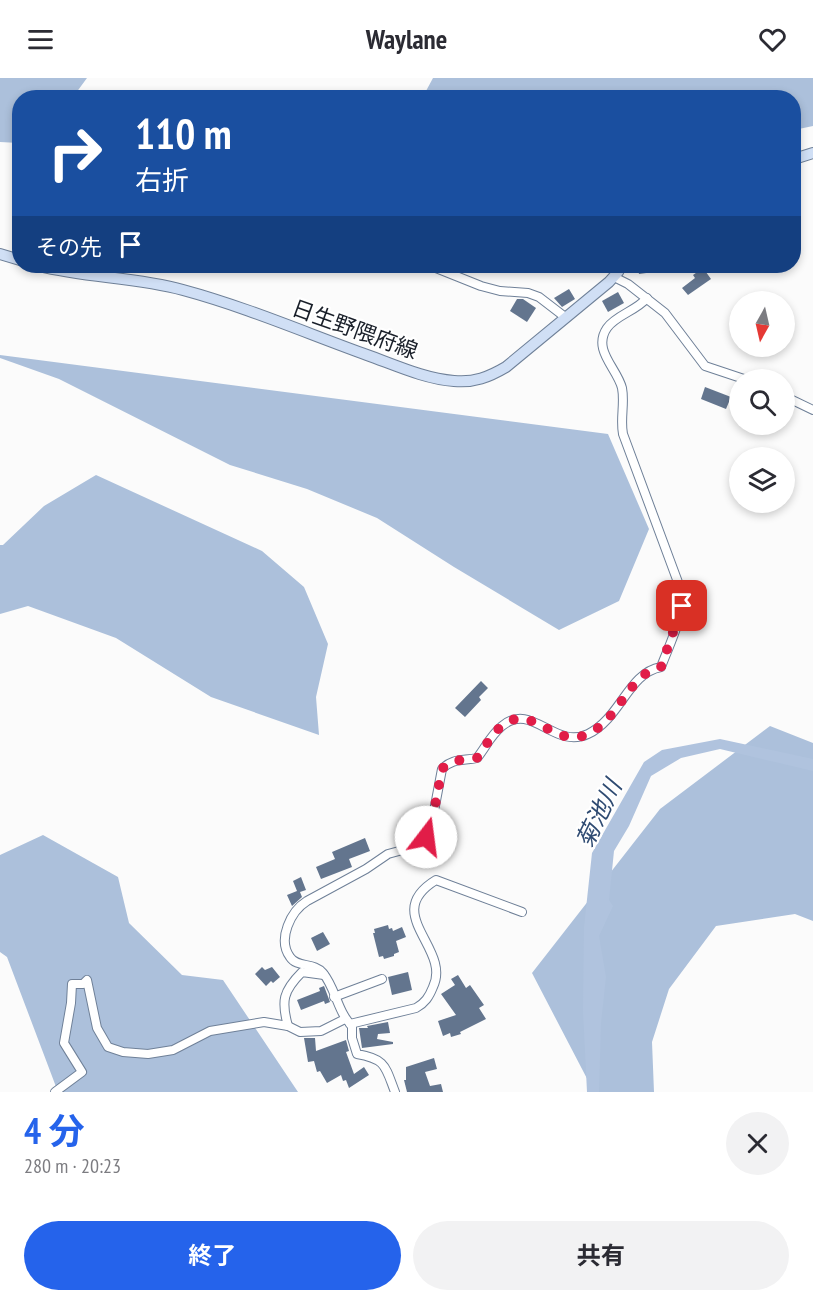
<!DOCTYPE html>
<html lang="ja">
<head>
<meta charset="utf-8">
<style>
  :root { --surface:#fff; --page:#f2f2f3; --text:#2b2b33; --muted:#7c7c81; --accent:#2563eb }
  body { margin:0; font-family:"PT Sans Narrow","Noto Sans JP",sans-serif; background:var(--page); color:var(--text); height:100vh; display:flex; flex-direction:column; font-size:22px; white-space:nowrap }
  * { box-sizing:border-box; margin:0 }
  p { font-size:20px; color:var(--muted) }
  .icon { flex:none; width:33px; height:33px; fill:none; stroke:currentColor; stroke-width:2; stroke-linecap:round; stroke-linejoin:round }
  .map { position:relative; height:1014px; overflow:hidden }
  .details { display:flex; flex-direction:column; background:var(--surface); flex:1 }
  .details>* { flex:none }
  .top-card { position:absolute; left:12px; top:12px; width:789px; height:183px; border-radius:24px; box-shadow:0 3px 9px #0003; background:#1a4fa0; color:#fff; overflow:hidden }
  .needle { width:39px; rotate:188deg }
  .controls { position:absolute; left:729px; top:213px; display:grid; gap:12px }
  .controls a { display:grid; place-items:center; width:66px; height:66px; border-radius:50%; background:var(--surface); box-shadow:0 3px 9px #0003; font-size:30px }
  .pin { position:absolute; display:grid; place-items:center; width:51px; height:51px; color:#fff; margin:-26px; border-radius:12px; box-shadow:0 3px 9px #0006 }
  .me { position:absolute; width:66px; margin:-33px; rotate:15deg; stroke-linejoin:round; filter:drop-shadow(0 0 4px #0008) }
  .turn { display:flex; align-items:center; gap:21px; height:126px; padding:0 24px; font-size:27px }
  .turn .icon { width:78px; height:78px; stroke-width:2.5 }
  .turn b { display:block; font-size:42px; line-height:51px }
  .then { display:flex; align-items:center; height:57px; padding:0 24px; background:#0003; gap:12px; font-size:22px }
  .round { display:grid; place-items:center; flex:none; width:63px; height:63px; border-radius:32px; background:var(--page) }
  .headline { display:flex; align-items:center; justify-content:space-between; height:102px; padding:0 24px }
  h1 { font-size:36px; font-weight:700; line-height:45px; color:var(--accent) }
  .primary-button { display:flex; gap:12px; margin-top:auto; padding:12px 24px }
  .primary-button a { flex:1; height:69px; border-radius:36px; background:var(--accent); color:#fff; font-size:24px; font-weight:700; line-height:69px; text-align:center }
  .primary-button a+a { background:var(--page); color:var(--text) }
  header { display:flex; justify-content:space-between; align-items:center; height:78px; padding:0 24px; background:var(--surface); font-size:27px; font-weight:700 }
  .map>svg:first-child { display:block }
</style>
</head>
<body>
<header><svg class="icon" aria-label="menu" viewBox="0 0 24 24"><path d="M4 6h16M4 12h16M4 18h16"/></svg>Waylane<svg class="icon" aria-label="heart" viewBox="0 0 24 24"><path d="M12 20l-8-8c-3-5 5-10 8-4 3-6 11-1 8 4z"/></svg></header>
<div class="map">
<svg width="813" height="1014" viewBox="0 0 813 1014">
  <rect width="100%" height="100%" fill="#fbfbfb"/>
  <!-- forest -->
  <g fill="#acc0db">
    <polygon points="0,0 87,0 73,19 20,20 19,65 0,64"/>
    <polygon points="433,0 813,0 813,48 794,52 794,20 426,19 426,13"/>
    <polygon points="0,277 608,356 649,451 619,523 559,552 454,489 377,440 307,411 230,387 59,301 0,280"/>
    <polygon points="96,397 262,473 304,509 328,566 316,619 319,657 211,619 116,560 28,528 0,536 0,467 3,467 44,428"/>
    <polygon points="770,648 813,665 813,843 795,836 716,848 669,911 652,964 654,1014 594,1014 532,895 660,731"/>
    <polygon points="43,757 118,799 129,845 182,897 223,902 298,1014 58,1014 7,879 0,874 0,777"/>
  </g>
  <!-- water -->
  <polygon fill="#b0c3de" points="720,661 813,681 813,693 720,671 681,680 651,698 629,748 614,773 609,822 613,828 599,858 606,899 601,945 599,1014 587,1014 583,933 584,849 592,775 644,684 662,672"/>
  <!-- building -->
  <g fill="#63758e">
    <polygon points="637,188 667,188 668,192 639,196"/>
    <polygon points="703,190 711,201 688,217 682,210 695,200 693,197"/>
    <polygon points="569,211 575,221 562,229 554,220"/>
    <polygon points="618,214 624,225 608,234 602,223"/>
    <polygon points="517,221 523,221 536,230 527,244 510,233"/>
    <polygon points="705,309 731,319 726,331 701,321"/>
    <polygon points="481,603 488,610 479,619 481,622 465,639 455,630"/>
    <polygon points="365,760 370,773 349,781 352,789 321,801 316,789 335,781 332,774"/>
    <polygon points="301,799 306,812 300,814 302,819 292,828 287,817 297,813 293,803"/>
    <polygon points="388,847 389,851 392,850 393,853 402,849 406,859 396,863 399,874 394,876 394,878 384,881 383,878 379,879 373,855 375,855 374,851"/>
    <polygon points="323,854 330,866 317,873 311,860"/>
    <polygon points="262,889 265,892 272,889 280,899 273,905 271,903 266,908 255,896"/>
    <polygon points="408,894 412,912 392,917 388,899"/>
    <polygon points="458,897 466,910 470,907 484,927 479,930 486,941 460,954 461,956 451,959 450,955 443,958 438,943 456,937 441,916 455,907 451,901"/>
    <polygon points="324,908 330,924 325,926 324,923 301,932 297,922 320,913 319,910"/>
    <polygon points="388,944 390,955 378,956 377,961 393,964 393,966 362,970 359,950 368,950 367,948"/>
    <polygon points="304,960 315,960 316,973 346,962 349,973 346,974 354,996 364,989 369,997 349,1010 346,1002 343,1003 341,997 327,1005 320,993 317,994 314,983 308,984"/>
    <polygon points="434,980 437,991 425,994 430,1008 441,1006 443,1014 407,1014 404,1002 406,1002 406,989"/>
  </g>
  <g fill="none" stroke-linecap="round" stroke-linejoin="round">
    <defs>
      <g id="street">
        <polyline points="431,188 481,208 500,213 528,215 539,219 565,239"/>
        <polyline points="614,199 628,206 665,235 705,288 747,302"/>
        <polyline points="784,318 813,332"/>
        <polyline points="334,919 382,901"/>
        <path d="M350,946L416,930C425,925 429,919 433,909C452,870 380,836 436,802L522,834"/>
        <path d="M288,948C281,923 283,913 302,894L324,897"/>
        <polyline points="55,1014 82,994 64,965 71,925 72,906 83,906 87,902 97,950 108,969 123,974 148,976 173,972 210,953 264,944 288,948 300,954 321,953 345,941"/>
        <path d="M395,1014C385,988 386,981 357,976L352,960V948C337,933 336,911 323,895C314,884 297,890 290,879C277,861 291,833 307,823L366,791L388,776L410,770L419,766L426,759L431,749L442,691C452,680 464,683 477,680C486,669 490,658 502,648C532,623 554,672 588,656C621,640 628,595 661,589C670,565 683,541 682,515L623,356C620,341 625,325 622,310C617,290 592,272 607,250C616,237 636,233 647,220"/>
      </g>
      <g id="secondary">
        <polyline points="794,81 813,75"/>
        <polyline points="0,176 20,182"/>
        <path d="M39,188C86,200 136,199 183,212C246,229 306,255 367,277C395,287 425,301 454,303C474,305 489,299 506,289L609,204L618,194L621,188"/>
      </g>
    </defs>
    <!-- street casing -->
    <use href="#street" stroke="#6f8098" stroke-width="10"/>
    <!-- secondary casing -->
    <use href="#secondary" stroke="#6f8098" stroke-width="12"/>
    <!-- street -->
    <use href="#street" stroke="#fff" stroke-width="8"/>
    <!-- secondary -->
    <use href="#secondary" stroke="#d0dff5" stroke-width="10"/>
  </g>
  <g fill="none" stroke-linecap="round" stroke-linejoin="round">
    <!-- route -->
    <path stroke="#e11d48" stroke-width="10" stroke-dasharray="0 18" d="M426,759L431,749L442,691C452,680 464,683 477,680C486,669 490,657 502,648C532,623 554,672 588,656C620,641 629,595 661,589L682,528"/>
  </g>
  <g text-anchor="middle" stroke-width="4.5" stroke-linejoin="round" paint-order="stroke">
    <!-- street labels -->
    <g font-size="22" fill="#191f29" stroke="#fff">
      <text transform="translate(355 251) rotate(20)" y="8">日生野隈府線</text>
    </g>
    <!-- water labels -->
    <g font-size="24" font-style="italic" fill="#2f4b72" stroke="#fff">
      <text transform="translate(599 736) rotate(-64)" y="8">菊池川</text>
    </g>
  </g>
</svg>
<div class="controls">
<a><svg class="needle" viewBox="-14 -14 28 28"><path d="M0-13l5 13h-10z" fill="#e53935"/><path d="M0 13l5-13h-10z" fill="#7c7c81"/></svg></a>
<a><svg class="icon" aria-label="search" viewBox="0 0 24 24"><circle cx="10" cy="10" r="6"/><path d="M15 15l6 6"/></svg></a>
<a><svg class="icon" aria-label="layers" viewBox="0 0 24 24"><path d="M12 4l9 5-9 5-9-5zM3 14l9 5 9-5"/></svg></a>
</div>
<div class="pin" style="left:682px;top:528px;background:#d93025"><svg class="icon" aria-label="arrive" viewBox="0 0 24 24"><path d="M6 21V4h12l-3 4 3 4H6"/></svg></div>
<svg class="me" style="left:426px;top:759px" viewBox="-20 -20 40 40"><circle r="19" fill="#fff"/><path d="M0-13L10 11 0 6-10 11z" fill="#e11d48"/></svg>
<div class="top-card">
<div class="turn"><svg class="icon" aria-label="right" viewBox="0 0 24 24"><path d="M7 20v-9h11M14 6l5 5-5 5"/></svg><div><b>110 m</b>右折</div></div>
<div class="then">その先<svg class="icon" aria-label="arrive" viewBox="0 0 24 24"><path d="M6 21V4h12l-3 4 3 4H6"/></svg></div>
</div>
</div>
<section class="details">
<div class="headline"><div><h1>4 分</h1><p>280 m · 20:23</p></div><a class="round"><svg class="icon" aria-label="close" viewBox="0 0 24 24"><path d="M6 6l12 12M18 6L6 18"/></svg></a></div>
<div class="primary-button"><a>終了</a><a>共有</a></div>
</section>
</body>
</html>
